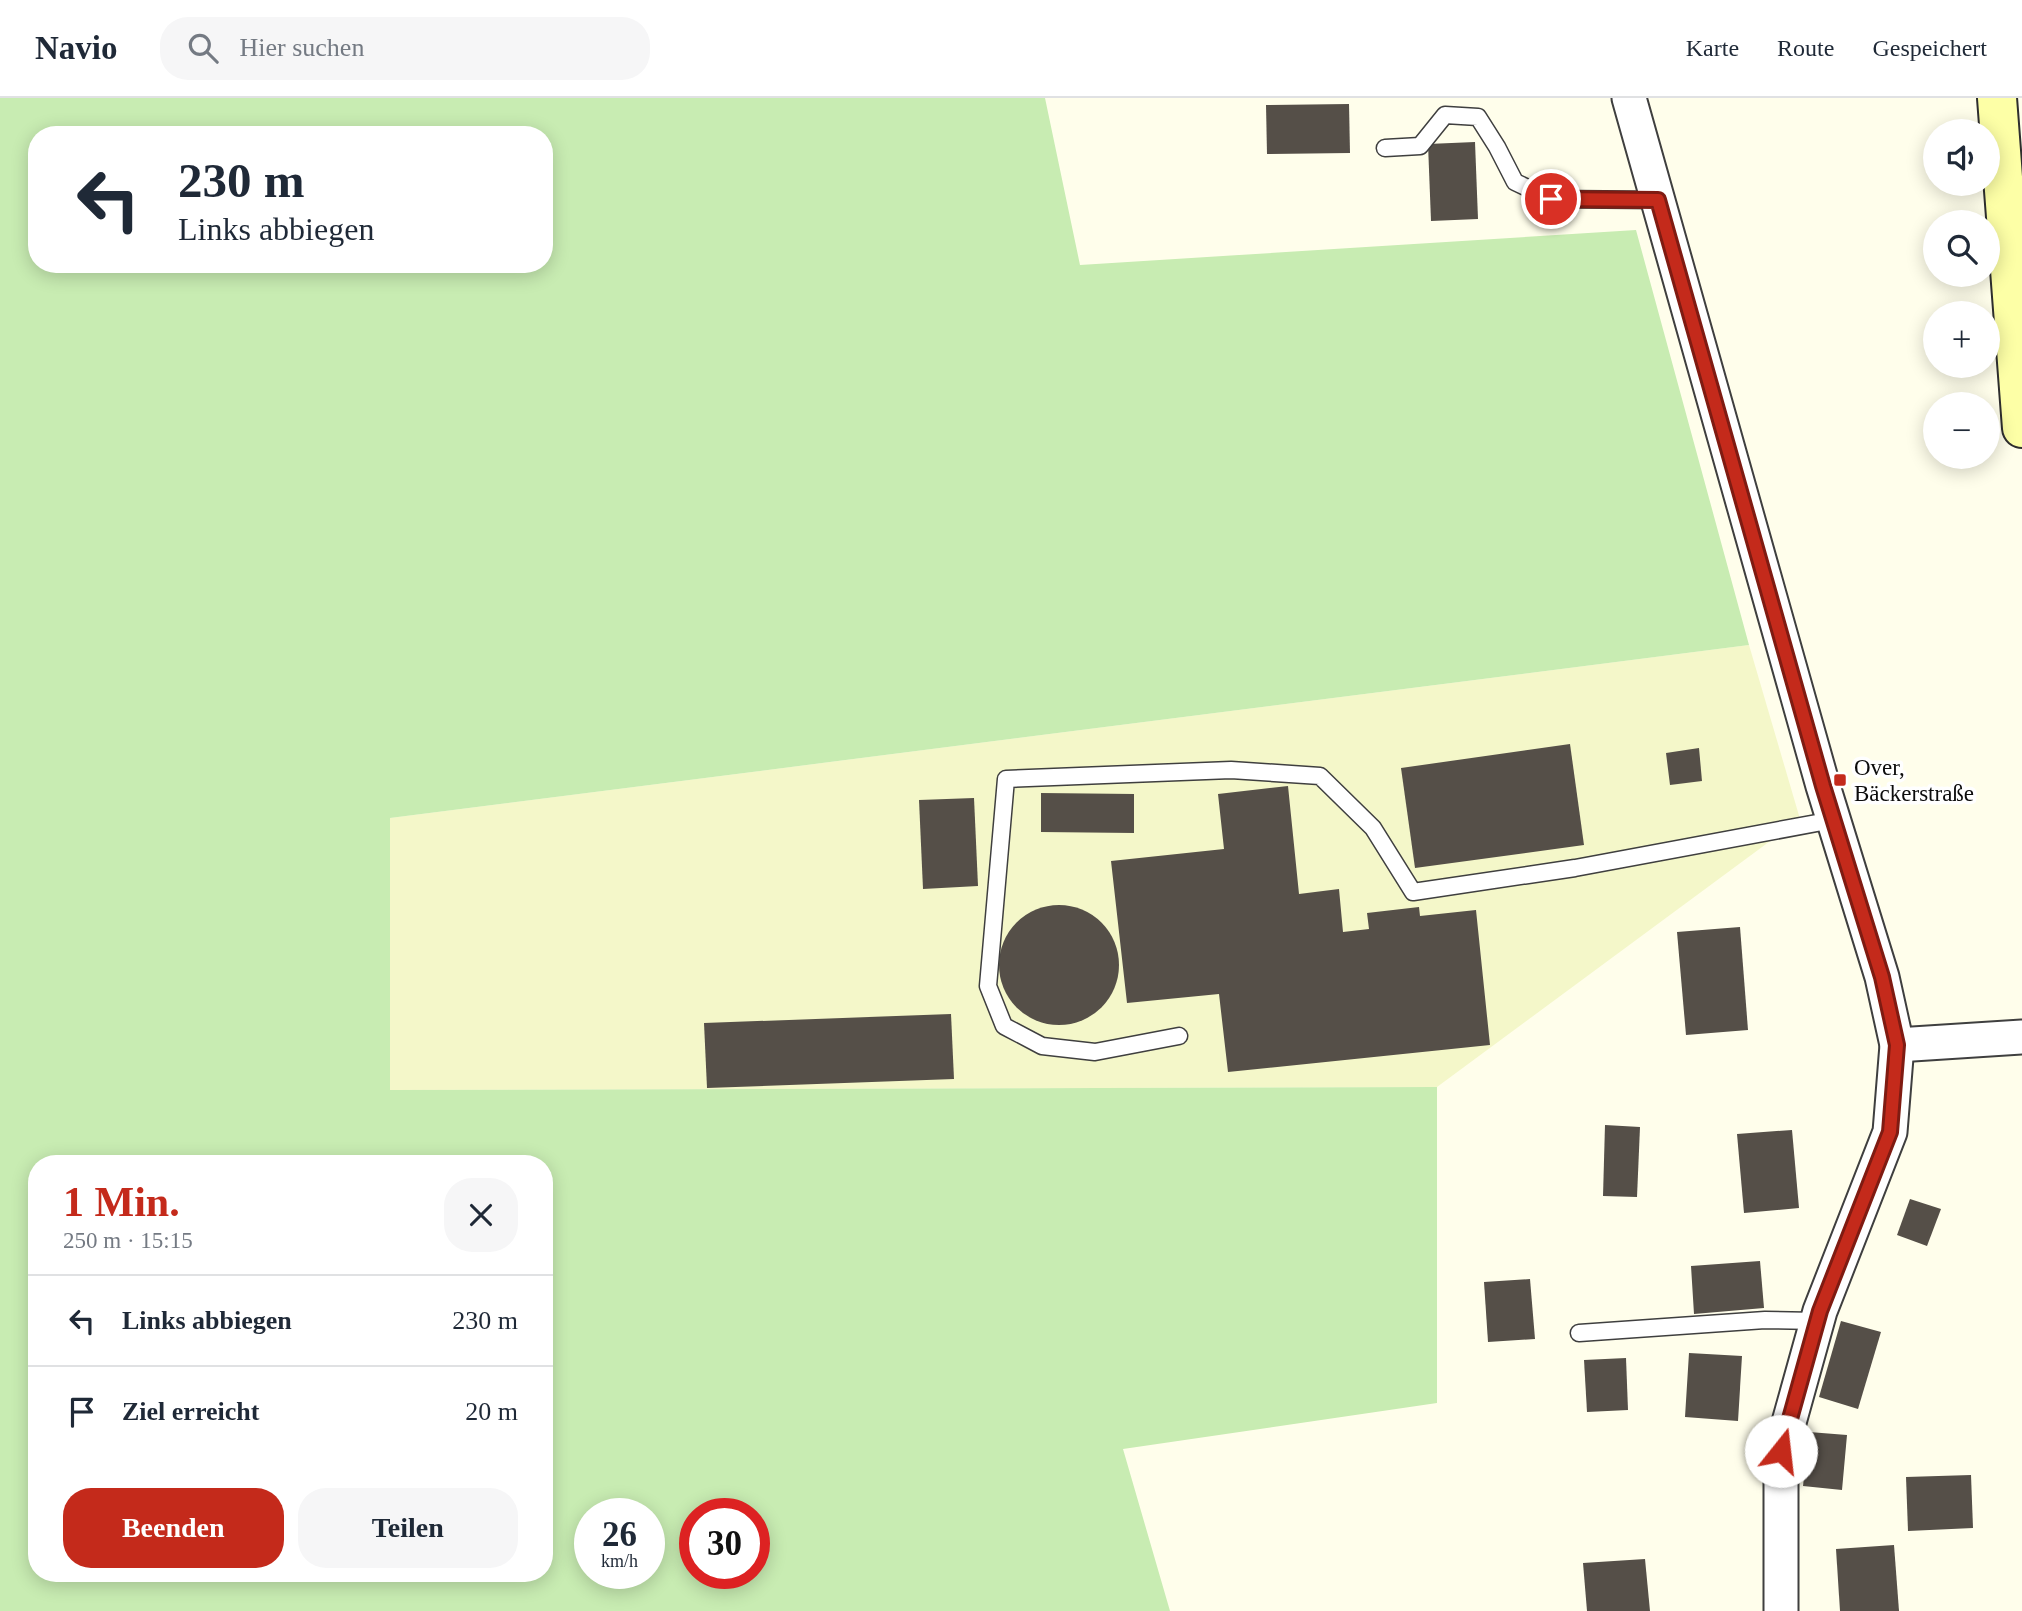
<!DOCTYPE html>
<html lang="de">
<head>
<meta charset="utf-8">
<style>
  :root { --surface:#fff; --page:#f6f6f7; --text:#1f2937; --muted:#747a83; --line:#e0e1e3; --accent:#c42a1b }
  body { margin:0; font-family:Georgia,serif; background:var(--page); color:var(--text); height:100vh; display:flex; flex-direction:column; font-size:26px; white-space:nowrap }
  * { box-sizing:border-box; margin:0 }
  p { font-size:23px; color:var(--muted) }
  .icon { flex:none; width:38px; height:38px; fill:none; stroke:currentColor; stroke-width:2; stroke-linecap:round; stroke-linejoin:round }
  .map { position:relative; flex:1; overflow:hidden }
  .panel { position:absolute; left:28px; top:1057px; width:525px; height:427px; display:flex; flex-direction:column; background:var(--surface); border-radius:28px; box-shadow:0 4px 18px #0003 }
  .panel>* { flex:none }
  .hud { position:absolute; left:28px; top:28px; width:525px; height:147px; border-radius:28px; box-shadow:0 4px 18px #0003; background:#fff; color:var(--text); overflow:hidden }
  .buttons { position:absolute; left:1923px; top:21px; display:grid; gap:14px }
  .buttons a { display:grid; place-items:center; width:77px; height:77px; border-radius:50%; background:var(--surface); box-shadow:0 4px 18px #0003; font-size:35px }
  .speed { position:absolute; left:574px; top:1400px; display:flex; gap:14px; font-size:35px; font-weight:700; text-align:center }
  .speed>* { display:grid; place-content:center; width:91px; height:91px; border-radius:50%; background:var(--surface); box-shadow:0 4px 18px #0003; line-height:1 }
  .speed small { font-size:18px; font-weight:400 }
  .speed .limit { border:10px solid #d22; background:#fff; color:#111 }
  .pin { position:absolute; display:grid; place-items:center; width:60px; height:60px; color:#fff; margin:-30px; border:4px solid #fff; border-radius:50%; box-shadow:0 2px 7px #0007 }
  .me { position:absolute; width:77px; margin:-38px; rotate:16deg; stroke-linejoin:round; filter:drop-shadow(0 0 5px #0008) }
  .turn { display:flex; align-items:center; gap:24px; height:147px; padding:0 35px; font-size:32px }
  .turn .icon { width:91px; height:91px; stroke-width:2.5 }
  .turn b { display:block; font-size:49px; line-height:60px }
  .round { display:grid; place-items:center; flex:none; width:74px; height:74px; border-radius:28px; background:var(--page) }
  .head { display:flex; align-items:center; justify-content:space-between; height:119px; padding:0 35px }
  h1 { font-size:42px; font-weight:700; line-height:52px; color:var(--accent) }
  .action { display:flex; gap:14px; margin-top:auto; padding:14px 35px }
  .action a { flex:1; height:80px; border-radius:28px; background:var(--accent); color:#fff; font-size:28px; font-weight:700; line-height:80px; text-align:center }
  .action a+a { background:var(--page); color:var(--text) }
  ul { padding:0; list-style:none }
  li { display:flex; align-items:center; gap:21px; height:91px; padding:0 35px; border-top:2px solid var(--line) }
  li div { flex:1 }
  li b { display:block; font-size:26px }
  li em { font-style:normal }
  header { display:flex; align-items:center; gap:42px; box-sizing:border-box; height:98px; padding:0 35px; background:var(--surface); border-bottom:2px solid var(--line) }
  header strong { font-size:33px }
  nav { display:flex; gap:38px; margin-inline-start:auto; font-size:24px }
  .search { width:490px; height:63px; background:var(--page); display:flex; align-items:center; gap:18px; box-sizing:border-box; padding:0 24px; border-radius:28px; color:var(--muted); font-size:26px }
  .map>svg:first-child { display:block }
</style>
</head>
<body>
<header>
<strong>Navio</strong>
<div class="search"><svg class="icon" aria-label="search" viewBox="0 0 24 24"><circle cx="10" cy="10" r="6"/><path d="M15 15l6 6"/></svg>Hier suchen</div>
<nav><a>Karte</a><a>Route</a><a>Gespeichert</a></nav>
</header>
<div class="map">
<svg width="2022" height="1513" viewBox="0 0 2022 1513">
  <rect width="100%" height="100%" fill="#fffeeb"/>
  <!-- farmland -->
  <polygon fill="#f4f7c9" points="1749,547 1800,721 1437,989 390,992 390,720"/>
  <!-- green -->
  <path fill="#c8ecb2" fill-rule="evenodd" d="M0,0H1045L1080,167L1636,132L1749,547L390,720V992L1437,989V1305L1123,1351L1170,1513H0ZM37,37H544V166H37ZM37,1066H544V1475H37ZM590,1416H649V1475H590ZM695,1416H754V1475H695Z"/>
  <!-- building -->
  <g fill="#554f48">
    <polygon points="1349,6 1350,55 1267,56 1266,7"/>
    <polygon points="1475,44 1478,121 1431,123 1428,46"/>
    <polygon points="1570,646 1584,747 1415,770 1401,670"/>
    <polygon points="1699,650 1702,683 1670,687 1666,655"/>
    <polygon points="1288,688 1299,796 1339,791 1343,834 1369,831 1367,815 1419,809 1420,818 1476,812 1490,947 1228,974 1219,896 1127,905 1111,763 1224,751 1218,696"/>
    <polygon points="1041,695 1134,696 1134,735 1041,734"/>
    <polygon points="974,700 978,788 923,791 919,702"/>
    <circle cx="1059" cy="867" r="60"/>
    <polygon points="1740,829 1748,932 1686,937 1677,834"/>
    <polygon points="951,916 954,981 707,990 704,925"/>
    <polygon points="1605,1027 1640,1029 1637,1099 1603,1098"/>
    <polygon points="1792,1032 1799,1110 1744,1115 1737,1036"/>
    <polygon points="1910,1101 1941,1111 1927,1148 1897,1137"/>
    <polygon points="1760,1163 1764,1210 1694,1216 1691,1168"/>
    <polygon points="1530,1181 1535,1241 1488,1244 1484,1184"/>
    <polygon points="1841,1223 1881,1234 1858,1311 1819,1299"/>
    <polygon points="1689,1255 1742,1258 1738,1323 1685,1319"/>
    <polygon points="1626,1260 1628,1312 1587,1314 1584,1262"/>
    <polygon points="1809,1334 1847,1337 1842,1392 1803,1388"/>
    <polygon points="1971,1377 1973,1430 1908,1433 1906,1379"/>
    <polygon points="1894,1447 1899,1513 1840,1513 1836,1451"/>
    <polygon points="1645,1461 1650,1513 1587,1513 1583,1465"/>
  </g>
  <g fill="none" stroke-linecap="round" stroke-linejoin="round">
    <defs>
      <g id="lane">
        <polyline points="1385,50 1420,48 1445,17 1478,19 1497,49 1515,84 1551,101 1658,102"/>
        <polyline points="1179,938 1095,954 1042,948 1004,928 988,888 1006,681 1231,672 1320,678 1373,730 1413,794 1575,770 1833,722"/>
        <polyline points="1579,1235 1765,1222 1817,1223"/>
      </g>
      <g id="street">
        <polyline points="1629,0 1823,688 1882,879 1897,947 1890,1034 1820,1213 1781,1353 1781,1513"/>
        <polyline points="1897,947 2022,939"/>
      </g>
      <polyline id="secondary" points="1997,0 2022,330"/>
    </defs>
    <!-- lane casing -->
    <use href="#lane" stroke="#3f3f3f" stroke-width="19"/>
    <!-- street casing -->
    <use href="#street" stroke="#3f3f3f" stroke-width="37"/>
    <!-- secondary casing -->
    <use href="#secondary" stroke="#2e2e2e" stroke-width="42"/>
    <!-- lane -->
    <use href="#lane" stroke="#fff" stroke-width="16"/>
    <!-- street -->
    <use href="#street" stroke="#fff" stroke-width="33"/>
    <!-- secondary -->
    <use href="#secondary" stroke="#fdffa6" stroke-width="38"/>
  </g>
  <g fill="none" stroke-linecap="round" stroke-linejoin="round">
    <defs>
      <polyline id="route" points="1551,101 1658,102 1823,688 1882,879 1897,947 1890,1034 1820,1213 1781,1353"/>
    </defs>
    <!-- route casing -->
    <use href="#route" stroke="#7f1b12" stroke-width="18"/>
    <!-- route -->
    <use href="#route" stroke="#c42a1b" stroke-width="12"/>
  </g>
  <!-- markers -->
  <rect fill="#c42a1b" stroke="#fff" stroke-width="2.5" x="1833" y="675" width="14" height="14" rx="3.5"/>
  <g text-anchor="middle" stroke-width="7" stroke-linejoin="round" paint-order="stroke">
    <!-- poi labels -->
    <g font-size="23" fill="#0c0c0c" stroke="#fff" text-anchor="start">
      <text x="1854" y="677">Over,<tspan x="1854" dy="26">Bäckerstraße</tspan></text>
    </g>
  </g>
</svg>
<div class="buttons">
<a><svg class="icon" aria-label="sound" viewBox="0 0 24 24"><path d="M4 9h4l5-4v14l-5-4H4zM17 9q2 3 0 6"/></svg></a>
<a><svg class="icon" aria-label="search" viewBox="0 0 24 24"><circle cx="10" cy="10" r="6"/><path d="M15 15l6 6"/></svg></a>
<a>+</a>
<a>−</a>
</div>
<div class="speed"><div>26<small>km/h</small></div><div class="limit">30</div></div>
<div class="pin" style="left:1551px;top:101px;background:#d93025"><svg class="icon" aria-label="arrive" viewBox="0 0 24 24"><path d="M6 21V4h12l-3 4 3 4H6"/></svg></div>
<svg class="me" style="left:1781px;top:1353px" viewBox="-20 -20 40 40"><circle r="19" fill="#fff"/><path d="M0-13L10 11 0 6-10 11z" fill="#c42a1b"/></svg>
<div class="hud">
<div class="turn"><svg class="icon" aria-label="left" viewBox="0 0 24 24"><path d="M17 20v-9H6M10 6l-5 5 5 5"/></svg><div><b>230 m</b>Links abbiegen</div></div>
</div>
<section class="panel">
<div class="head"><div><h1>1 Min.</h1><p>250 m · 15:15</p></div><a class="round"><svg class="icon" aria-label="close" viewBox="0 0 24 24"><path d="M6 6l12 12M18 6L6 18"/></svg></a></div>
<ul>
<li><svg class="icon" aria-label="left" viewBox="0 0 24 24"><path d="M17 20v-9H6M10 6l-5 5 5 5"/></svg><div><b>Links abbiegen</b></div><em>230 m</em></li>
<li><svg class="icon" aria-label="arrive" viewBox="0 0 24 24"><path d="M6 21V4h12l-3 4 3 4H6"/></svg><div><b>Ziel erreicht</b></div><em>20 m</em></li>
</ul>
<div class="action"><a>Beenden</a><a>Teilen</a></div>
</section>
</div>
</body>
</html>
